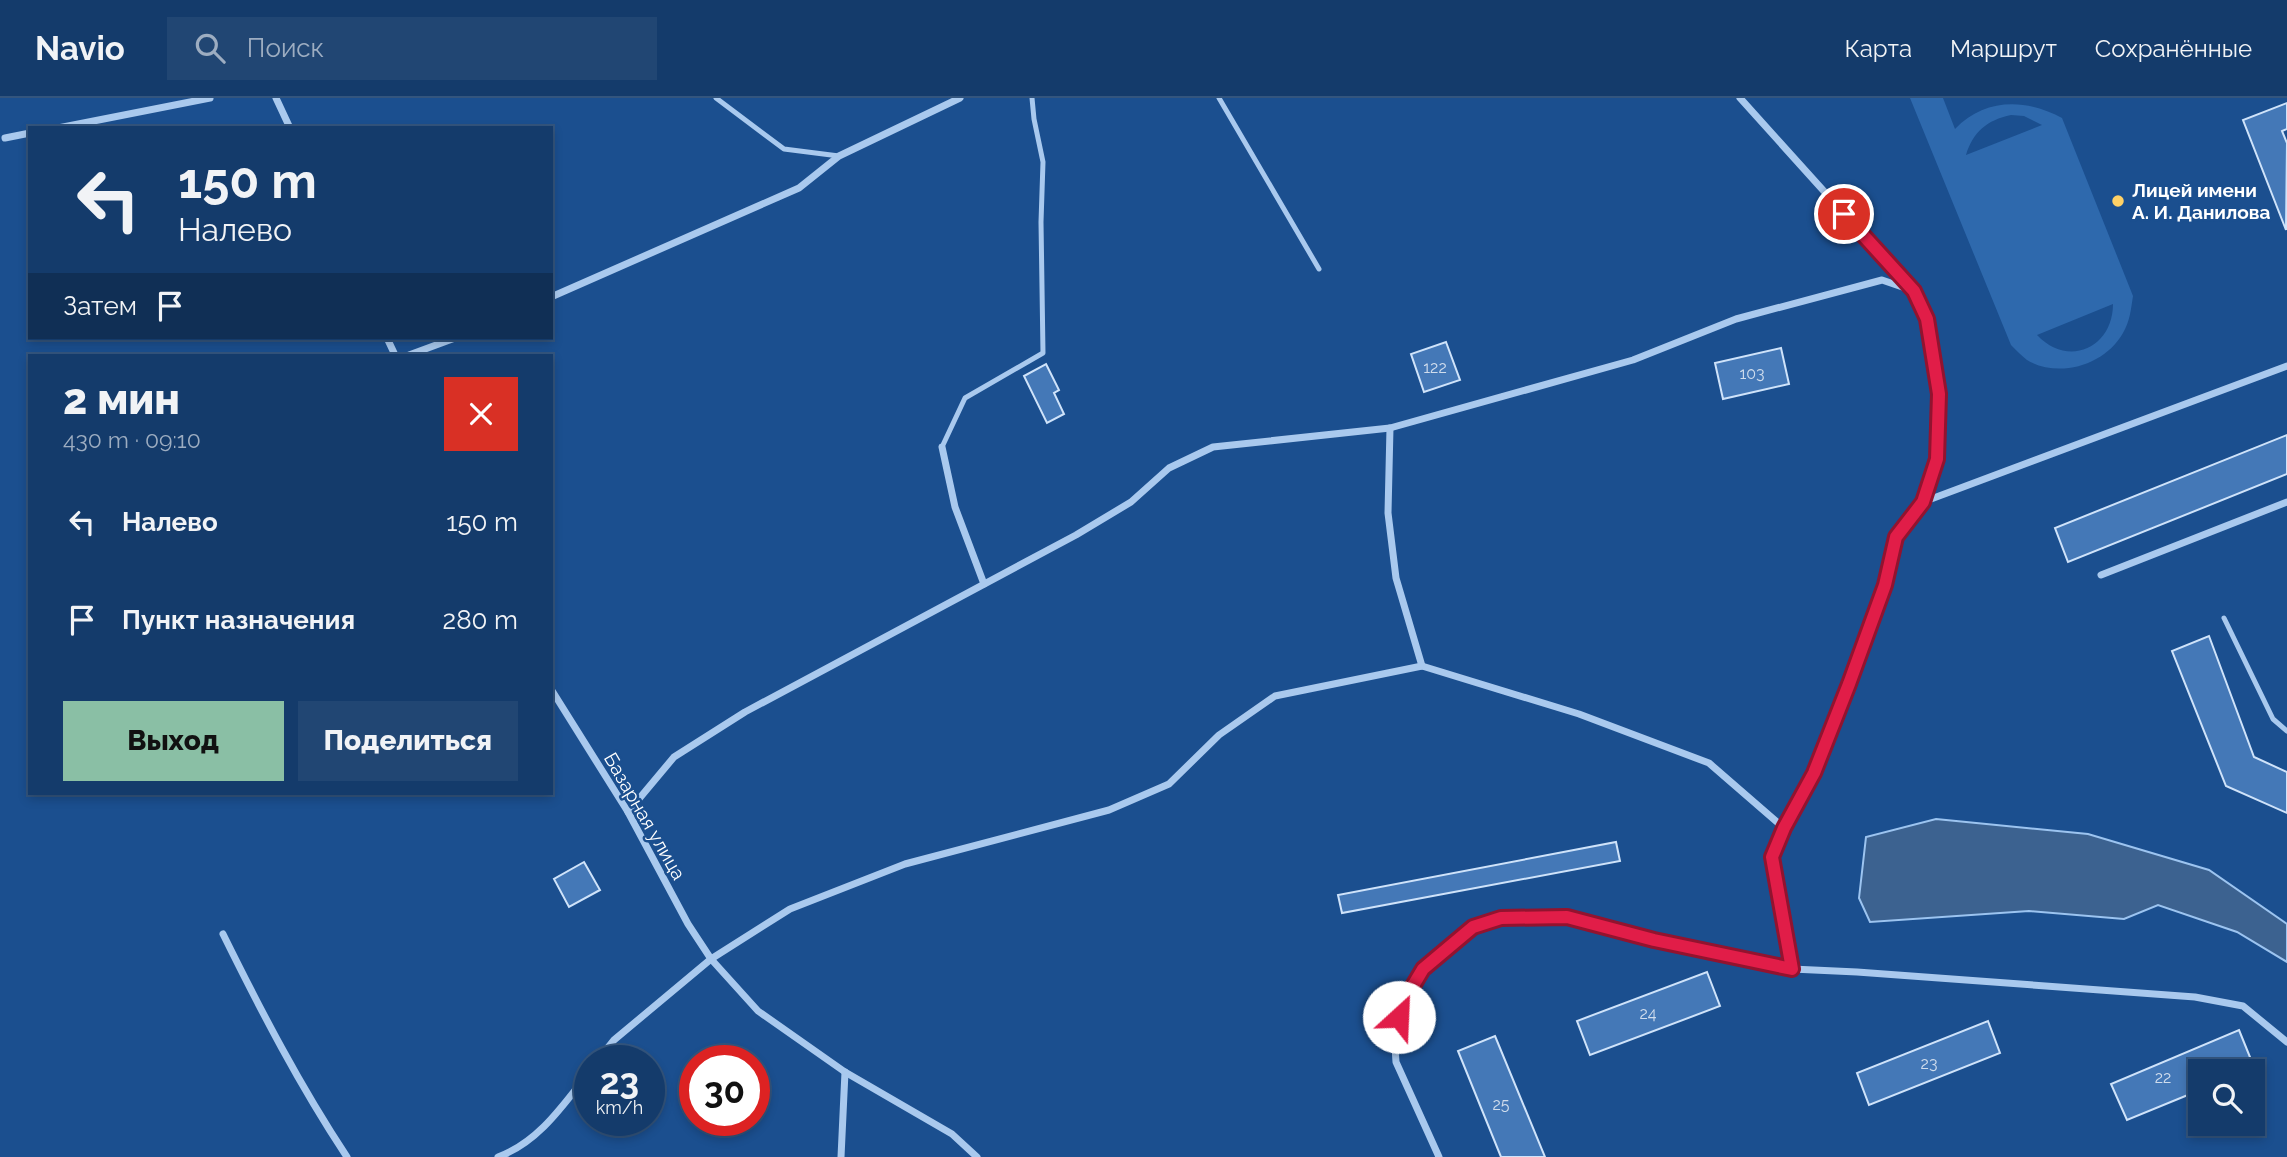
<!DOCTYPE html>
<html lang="ru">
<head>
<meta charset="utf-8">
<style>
  :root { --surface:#143b6b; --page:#214673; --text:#f1f3f6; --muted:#9dadc1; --line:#33557e; --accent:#8abfa5 }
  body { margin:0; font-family:Raleway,sans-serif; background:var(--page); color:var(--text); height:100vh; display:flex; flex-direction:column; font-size:26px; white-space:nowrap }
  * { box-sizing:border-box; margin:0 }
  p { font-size:23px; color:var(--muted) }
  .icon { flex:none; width:38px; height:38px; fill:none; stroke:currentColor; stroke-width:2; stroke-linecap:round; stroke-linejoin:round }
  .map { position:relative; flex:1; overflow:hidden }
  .panel { position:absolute; left:28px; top:256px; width:525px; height:441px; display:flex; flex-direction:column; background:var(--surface); border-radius:0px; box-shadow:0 4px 10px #0003,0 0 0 2px var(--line) }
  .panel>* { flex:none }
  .top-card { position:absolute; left:28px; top:28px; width:525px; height:214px; border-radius:0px; box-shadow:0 4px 10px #0003,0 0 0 2px var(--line); background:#143b6b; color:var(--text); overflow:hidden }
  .controls { position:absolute; left:2188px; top:961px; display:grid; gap:14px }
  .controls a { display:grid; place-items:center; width:77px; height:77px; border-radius:0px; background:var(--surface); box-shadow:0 4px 10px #0003,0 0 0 2px var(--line); font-size:35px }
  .speed { position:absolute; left:574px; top:947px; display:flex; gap:14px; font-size:35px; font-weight:700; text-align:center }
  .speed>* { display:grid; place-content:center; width:91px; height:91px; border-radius:50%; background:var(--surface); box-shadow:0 4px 10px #0003,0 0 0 2px var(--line); line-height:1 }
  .speed small { font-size:18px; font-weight:400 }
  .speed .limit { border:10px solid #d22; background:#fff; color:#111 }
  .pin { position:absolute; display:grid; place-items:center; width:60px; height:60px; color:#fff; margin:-30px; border:4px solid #fff; border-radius:50%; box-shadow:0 2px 7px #0007 }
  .me { position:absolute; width:77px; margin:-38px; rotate:25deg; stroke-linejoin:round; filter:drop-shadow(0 0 5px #0008) }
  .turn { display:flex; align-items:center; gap:24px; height:147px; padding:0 35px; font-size:32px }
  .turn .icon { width:91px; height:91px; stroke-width:2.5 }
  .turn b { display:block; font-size:49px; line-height:60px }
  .then { display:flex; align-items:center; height:66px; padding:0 35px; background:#0003; gap:14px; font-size:26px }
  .round { display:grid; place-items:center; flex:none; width:74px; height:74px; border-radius:0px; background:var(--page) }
  .summary { display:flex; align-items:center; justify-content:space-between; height:119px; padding:0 35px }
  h1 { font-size:42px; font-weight:800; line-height:52px }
  .action { display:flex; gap:14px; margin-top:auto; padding:14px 35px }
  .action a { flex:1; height:80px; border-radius:0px; background:var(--accent); color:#111; font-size:28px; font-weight:800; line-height:80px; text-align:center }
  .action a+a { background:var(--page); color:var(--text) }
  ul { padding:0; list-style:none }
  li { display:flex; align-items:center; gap:21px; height:98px; padding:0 35px }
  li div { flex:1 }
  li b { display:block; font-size:26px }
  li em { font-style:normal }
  header { display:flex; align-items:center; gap:42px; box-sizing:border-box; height:98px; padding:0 35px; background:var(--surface); border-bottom:2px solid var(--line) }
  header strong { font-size:33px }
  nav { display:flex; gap:38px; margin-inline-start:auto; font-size:24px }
  .search { width:490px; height:63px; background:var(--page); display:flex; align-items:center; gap:18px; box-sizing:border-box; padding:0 24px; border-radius:0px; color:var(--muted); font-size:26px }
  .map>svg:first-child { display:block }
</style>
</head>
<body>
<header>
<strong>Navio</strong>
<div class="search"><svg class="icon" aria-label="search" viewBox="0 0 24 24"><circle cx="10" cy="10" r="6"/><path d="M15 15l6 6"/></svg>Поиск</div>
<nav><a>Карта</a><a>Маршрут</a><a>Сохранённые</a></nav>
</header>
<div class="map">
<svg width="2287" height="1059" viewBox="0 0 2287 1059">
  <rect width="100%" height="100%" fill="#1b4f8f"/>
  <!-- green -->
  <path fill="#2e69ad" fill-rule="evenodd" d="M1910,0H1943L1955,31C1984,0 2026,0 2062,20L2133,198C2131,211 2130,223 2123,235C2105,267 2059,281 2027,262C2022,258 2016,252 2011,247ZM2011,17L2024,18L2042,27L1966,57C1973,34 1987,22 2011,17ZM2113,206C2113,250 2068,270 2037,237Z"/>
  <!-- water -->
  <polygon fill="#3c6290" stroke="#9cc4f0" stroke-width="2" points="1936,721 2088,736 2209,772 2287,826 2287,864 2237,834 2158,807 2124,821 2029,813 1870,824 1859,800 1866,739"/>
  <!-- building -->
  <g fill="#4478b7" stroke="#cfe3fa" stroke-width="2">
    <polygon points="2287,5 2287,31 2282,33 2287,45 2286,132 2243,22"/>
    <polygon points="1446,244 1460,282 1424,294 1411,256"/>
    <polygon points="1781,250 1789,286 1723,301 1715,265"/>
    <polygon points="1046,266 1059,292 1054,295 1064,316 1047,325 1024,278"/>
    <polygon points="2287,337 2287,376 2068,464 2055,430"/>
    <polygon points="2209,538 2254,659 2287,674 2287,715 2226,688 2172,553"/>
    <polygon points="1616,744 1620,763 1342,815 1338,797"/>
    <polygon points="584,764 600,792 569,809 554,781"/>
    <polygon points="1707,874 1720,908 1590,957 1577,923"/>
    <polygon points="1988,923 2000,955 1869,1007 1857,975"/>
    <polygon points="2239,932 2254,969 2244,973 2200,973 2200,992 2127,1022 2111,986"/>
    <polygon points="1495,938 1545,1059 1501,1059 1458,953"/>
  </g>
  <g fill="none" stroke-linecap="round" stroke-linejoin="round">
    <!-- lane -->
    <g stroke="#a9c9ee" stroke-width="5">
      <polyline points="716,0 784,51 839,58"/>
      <polyline points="1219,0 1319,171"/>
      <polyline points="942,349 965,300 1043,255 1041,124 1043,64 1034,21 1032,0"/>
      <polyline points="2224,520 2273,621 2287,633"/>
    </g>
    <!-- street -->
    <g stroke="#a9c9ee" stroke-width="7">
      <polyline points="276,0 290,30"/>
      <polyline points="1740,0 1914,193 1927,221 1939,296 1937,361 1923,404 1896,439 1885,487 1849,586 1813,675 1784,730"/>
      <polyline points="58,30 210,0"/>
      <polyline points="5,40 30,35"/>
      <polyline points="551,199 799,90 839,58 960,0"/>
      <polyline points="387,240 395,257"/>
      <polyline points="409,257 455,240"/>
      <polyline points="1390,330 1388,415 1396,480 1422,568"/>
      <polyline points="942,349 955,409 984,486"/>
      <polyline points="1923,404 2287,268"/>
      <polyline points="2101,477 2287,404"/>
      <polyline points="551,591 628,714 688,826 711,861 758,913 845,974 952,1036 977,1059"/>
      <polyline points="628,714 674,659 745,614 1076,437 1131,404 1169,370 1213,349 1390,330 1633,262 1736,221 1882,182 1914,193"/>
      <path d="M223,836C261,913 300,988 347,1059"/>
      <polyline points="598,962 614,942 711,861 790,811 905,766 1109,712 1169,686 1219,637 1275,598 1422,568 1579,616 1709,665 1784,730 1772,759 1792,871"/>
      <path d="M498,1059C539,1044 564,1006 590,973"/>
      <polyline points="841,1059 845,974"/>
      <polyline points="1439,1059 1396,964 1394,935 1404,903 1424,871 1473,829 1501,820 1568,819 1654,841 1792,871 1857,874 2195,899 2243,908 2287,944"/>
    </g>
  </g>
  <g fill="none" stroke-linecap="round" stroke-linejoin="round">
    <defs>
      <polyline id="route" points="1399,919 1404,903 1423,871 1473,829 1501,820 1567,819 1654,842 1792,871 1772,759 1784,730 1814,675 1849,586 1885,487 1896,439 1923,404 1937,361 1939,296 1927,221 1914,193 1844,116"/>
    </defs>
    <!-- route casing -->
    <use href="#route" stroke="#92132f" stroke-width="18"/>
    <!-- route -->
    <use href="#route" stroke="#e11d48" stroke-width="12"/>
  </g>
  <!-- markers -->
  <circle fill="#ffd166" stroke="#1b4f8f" stroke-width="2.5" cx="2118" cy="103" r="7"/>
  <g text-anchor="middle" stroke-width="5" stroke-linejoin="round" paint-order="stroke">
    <!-- number labels -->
    <g font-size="16" fill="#d0dded">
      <text x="1435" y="275">122</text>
      <text x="1752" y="281">103</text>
      <text x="1648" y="921">24</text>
      <text x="1929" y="971">23</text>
      <text x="2163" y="985">22</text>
      <text x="1501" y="1012">25</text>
    </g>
    <!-- poi labels -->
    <g font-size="19" font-weight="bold" fill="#fff" stroke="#1b4f8f" text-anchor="start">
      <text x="2132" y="99">Лицей имени<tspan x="2132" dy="22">А. И. Данилова</tspan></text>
    </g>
    <!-- street labels -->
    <g font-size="19" fill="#fff" stroke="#1b4f8f">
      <text transform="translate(645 718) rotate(60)" y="7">Базарная улица</text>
    </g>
  </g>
</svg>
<div class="controls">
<a><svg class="icon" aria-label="search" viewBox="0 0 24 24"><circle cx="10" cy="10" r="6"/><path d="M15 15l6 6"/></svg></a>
</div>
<div class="speed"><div>23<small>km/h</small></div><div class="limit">30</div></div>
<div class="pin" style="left:1844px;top:116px;background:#d93025"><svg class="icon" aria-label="arrive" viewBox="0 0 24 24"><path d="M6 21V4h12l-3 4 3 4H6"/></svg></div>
<svg class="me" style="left:1399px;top:919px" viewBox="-20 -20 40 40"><circle r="19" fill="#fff"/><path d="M0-13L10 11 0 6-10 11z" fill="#e11d48"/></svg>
<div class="top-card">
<div class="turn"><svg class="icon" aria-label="left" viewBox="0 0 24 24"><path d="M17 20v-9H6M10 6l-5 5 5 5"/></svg><div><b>150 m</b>Налево</div></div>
<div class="then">Затем<svg class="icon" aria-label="arrive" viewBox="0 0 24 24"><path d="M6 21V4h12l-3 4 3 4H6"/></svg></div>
</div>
<section class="panel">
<div class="summary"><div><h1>2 мин</h1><p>430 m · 09:10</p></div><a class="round" style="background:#d93025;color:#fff"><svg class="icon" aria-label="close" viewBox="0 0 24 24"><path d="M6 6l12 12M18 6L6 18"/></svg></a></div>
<ul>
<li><svg class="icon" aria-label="left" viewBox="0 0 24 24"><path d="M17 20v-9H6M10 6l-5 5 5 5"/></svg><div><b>Налево</b></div><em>150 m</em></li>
<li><svg class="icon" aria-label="arrive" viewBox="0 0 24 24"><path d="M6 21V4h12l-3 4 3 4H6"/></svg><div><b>Пункт назначения</b></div><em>280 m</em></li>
</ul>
<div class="action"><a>Выход</a><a>Поделиться</a></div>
</section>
</div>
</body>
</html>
